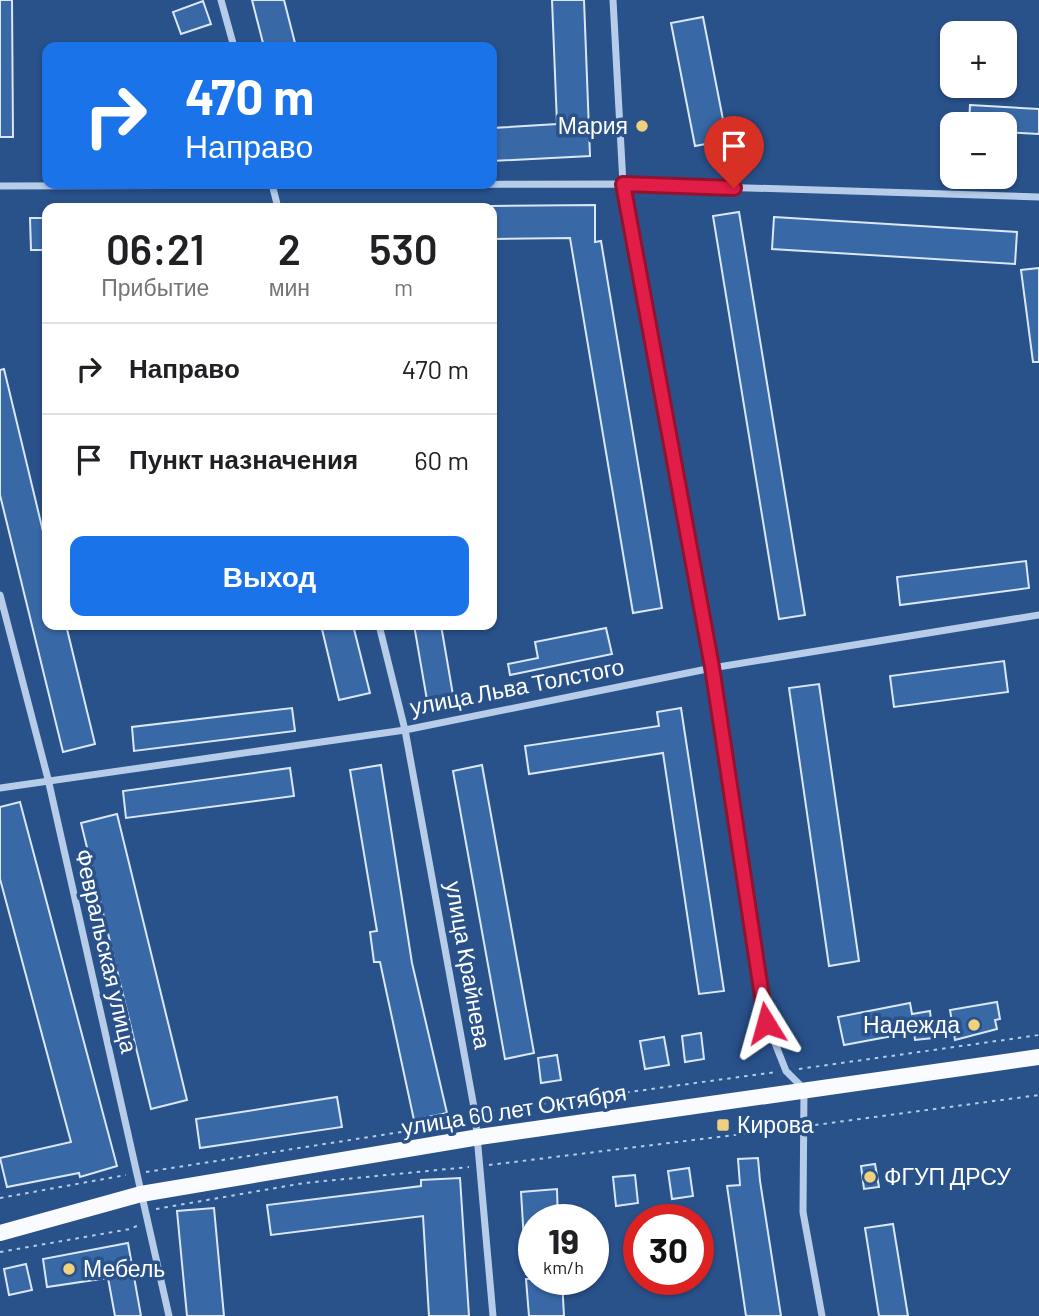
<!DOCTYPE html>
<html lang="ru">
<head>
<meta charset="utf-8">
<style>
  :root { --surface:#fff; --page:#f2f2f2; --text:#202124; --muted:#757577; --line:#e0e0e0; --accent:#1a73e8 }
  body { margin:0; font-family:Barlow,sans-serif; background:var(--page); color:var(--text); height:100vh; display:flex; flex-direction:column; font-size:26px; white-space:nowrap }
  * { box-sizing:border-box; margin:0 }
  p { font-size:23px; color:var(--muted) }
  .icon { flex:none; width:38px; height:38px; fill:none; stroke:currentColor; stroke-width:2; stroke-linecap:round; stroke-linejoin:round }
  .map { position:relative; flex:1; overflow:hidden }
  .details { position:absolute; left:42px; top:203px; width:455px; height:427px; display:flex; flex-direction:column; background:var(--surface); border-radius:14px; box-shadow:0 2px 5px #0004 }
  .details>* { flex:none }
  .guide { position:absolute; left:42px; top:42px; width:455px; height:147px; border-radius:14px; box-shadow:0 2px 5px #0004; background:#1a73e8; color:#fff; overflow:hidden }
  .buttons { position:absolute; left:940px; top:21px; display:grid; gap:14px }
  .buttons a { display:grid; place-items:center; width:77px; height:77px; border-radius:14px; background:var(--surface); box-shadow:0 2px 5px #0004; font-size:35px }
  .speed { position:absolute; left:518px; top:1204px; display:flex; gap:14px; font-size:35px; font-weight:700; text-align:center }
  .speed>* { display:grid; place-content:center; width:91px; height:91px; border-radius:50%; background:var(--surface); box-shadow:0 2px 5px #0004; line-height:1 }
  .speed small { font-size:18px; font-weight:400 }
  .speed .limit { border:10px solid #d22; background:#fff; color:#111 }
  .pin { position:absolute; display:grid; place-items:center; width:60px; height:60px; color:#fff; margin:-72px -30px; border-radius:50% 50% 50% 0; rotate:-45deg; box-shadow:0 0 7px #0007 }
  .pin .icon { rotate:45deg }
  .me { position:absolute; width:77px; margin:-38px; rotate:352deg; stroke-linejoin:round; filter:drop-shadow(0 0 5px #0008) }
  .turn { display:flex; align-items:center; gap:24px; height:147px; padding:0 28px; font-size:32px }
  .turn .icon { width:91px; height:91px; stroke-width:2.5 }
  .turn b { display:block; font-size:49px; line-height:60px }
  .eta { display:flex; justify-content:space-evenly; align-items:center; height:119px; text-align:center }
  .eta b { font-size:42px; font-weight:600; line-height:49px }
  .action { display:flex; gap:14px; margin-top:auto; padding:14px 28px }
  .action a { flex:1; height:80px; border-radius:14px; background:var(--accent); color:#fff; font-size:28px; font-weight:600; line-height:80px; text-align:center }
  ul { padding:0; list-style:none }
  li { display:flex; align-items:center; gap:21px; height:91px; padding:0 28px; border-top:2px solid var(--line) }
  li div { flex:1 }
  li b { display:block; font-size:26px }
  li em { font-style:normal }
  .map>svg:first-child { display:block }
</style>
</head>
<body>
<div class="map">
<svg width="1039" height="1316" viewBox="0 0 1039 1316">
  <rect width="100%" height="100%" fill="#29518a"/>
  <!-- building -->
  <g fill="#3968a6" stroke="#dae7f7" stroke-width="2">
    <polygon points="0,0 12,0 13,137 0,137"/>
    <polygon points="252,0 284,0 296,47 264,47"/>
    <polygon points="552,0 584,0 590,156 492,161 492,128 557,124"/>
    <polygon points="203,1 211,24 181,34 173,12"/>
    <polygon points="703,17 727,140 695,146 671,23"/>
    <polygon points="970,105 1039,109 1039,134 1004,132 1004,124 969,124"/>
    <polygon points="595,205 595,242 601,241 662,608 633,613 570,238 492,239 492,206"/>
    <polygon points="739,212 805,615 779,619 713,216"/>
    <polygon points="774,217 1017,232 1015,264 772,249"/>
    <polygon points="30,218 47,218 47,250 31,250"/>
    <polygon points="1039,268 1039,362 1033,362 1021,270"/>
    <polygon points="4,369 47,548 47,625 66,625 95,744 63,752 0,495 0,370"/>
    <polygon points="1026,561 1029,588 900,605 897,577"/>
    <polygon points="321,625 353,625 370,693 339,700"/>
    <polygon points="414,625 441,625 453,695 427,700"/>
    <polygon points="606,628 612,654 510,675 508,664 538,658 535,642"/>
    <polygon points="1004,661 1008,692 894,707 890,676"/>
    <polygon points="819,684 859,961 829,966 789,688"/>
    <polygon points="292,708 295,731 134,751 132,727"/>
    <polygon points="681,708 724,991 699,994 663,753 529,774 525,746 659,726 657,712"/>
    <polygon points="381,765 412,963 447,1113 414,1120 380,962 374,962 370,932 377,931 350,770"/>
    <polygon points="482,765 534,1053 505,1059 453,771"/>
    <polygon points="290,768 294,796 126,818 123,791"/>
    <polygon points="20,802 117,1166 80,1177 79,1173 7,1187 0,1158 71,1142 0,879 0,807"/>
    <polygon points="117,814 187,1100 151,1109 81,823"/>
    <polygon points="997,1002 1000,1019 995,1020 997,1029 955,1040 950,1010"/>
    <polygon points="910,1003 912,1014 930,1011 933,1038 915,1040 914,1032 844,1045 838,1017"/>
    <polygon points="701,1033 704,1059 685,1062 682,1036"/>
    <polygon points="664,1037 669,1065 645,1069 640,1041"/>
    <polygon points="557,1055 561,1080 541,1083 538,1058"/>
    <polygon points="337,1097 342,1127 200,1148 196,1119"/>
    <polygon points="758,1158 760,1181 781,1316 746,1316 727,1186 740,1185 738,1159"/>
    <polygon points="875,1164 879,1187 864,1189 861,1166"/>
    <polygon points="689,1168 693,1196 672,1199 668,1171"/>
    <polygon points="635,1175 638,1203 616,1206 613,1177"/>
    <polygon points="460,1178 469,1316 429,1316 423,1216 271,1235 267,1205 421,1186 421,1180"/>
    <polygon points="557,1189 558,1220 534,1220 534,1274 526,1274 521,1192"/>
    <polygon points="214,1208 224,1316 187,1316 177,1211"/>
    <polygon points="893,1224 908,1316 879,1316 865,1228"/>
    <polygon points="128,1243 141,1316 115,1316 108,1278 47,1287 43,1259"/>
    <polygon points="26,1264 32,1290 9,1295 4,1269"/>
    <polygon points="526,1279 562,1279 564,1316 529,1316"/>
  </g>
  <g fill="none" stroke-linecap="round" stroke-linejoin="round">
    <!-- path -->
    <g stroke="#b6cce9" stroke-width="2" stroke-dasharray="3.5 5" stroke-linecap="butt">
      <polyline points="799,1069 1039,1035"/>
      <polyline points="483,1112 776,1072"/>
      <polyline points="815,1125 1039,1095"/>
      <polyline points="489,1165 792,1128"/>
      <polyline points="146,1172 465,1122"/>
      <polyline points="0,1198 126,1175"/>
      <polyline points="156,1209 304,1183 469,1167"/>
      <polyline points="0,1252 130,1229 139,1225"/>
    </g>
    <!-- street -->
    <g stroke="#b6cce9" stroke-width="7">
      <polyline points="221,0 234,47"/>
      <polyline points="613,0 623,184 712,668 767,1023 786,1071 804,1089 803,1212 822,1316"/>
      <polyline points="272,184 278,208"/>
      <polyline points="0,186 623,184 1039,197"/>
      <polyline points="0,595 48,779 169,1316"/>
      <polyline points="379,625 405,730 475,1113 493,1316"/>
      <polyline points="0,788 405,730 712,668 1039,615"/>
    </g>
    <!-- primary -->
    <polyline stroke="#f9fbfe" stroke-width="16" points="0,1233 141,1194 479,1137 1039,1057"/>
  </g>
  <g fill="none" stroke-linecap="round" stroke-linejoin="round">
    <defs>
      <polyline id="route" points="734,188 623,184 712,667 766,1023"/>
    </defs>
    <!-- route casing -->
    <use href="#route" stroke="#92132f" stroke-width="18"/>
    <!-- route -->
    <use href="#route" stroke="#e11d48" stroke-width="12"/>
  </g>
  <!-- markers -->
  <g fill="#f0d17d" stroke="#29518a" stroke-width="2.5">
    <circle cx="642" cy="126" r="7"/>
    <circle cx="974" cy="1025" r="7"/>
    <rect x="716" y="1118" width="14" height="14" rx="3.5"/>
    <circle cx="870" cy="1177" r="7"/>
    <circle cx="69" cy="1269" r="7"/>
  </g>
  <g text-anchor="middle" stroke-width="7" stroke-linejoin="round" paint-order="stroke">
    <!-- poi labels -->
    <g font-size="23" fill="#fff" stroke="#29518a" text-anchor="start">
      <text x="628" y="134" text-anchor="end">Мария</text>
      <text x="960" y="1033" text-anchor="end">Надежда</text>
      <text x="737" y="1133">Кирова</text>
      <text x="884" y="1185">ФГУП ДРСУ</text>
      <text x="83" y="1277">Мебель</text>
    </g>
    <!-- street labels -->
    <g font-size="23" fill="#fff" stroke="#29518a">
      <text transform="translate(517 687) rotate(-11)" y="8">улица Льва Толстого</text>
      <text transform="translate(106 951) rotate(77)" y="8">Февральская улица</text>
      <text transform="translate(468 965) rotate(80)" y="8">улица Крайнева</text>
      <text transform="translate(514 1110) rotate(-9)" y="8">улица 60 лет Октября</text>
    </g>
  </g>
</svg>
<div class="buttons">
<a>+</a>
<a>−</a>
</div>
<div class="speed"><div>19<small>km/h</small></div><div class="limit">30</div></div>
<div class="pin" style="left:734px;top:188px;background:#d93025"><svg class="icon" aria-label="arrive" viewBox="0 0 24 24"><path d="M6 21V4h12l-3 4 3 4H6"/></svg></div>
<svg class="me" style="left:766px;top:1023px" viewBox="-20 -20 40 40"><path d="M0-17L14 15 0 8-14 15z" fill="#e11d48" stroke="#fff" stroke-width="4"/></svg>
<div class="guide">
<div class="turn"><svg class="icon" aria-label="right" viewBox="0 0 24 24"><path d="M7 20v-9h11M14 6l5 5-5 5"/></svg><div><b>470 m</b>Направо</div></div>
</div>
<section class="details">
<div class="eta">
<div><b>06:21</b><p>Прибытие</p></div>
<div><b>2</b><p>мин</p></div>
<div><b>530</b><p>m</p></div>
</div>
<ul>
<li><svg class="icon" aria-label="right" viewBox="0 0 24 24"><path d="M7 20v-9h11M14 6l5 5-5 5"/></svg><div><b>Направо</b></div><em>470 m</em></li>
<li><svg class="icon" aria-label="arrive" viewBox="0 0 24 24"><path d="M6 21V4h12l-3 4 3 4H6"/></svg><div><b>Пункт назначения</b></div><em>60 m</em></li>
</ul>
<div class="action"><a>Выход</a></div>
</section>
</div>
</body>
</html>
